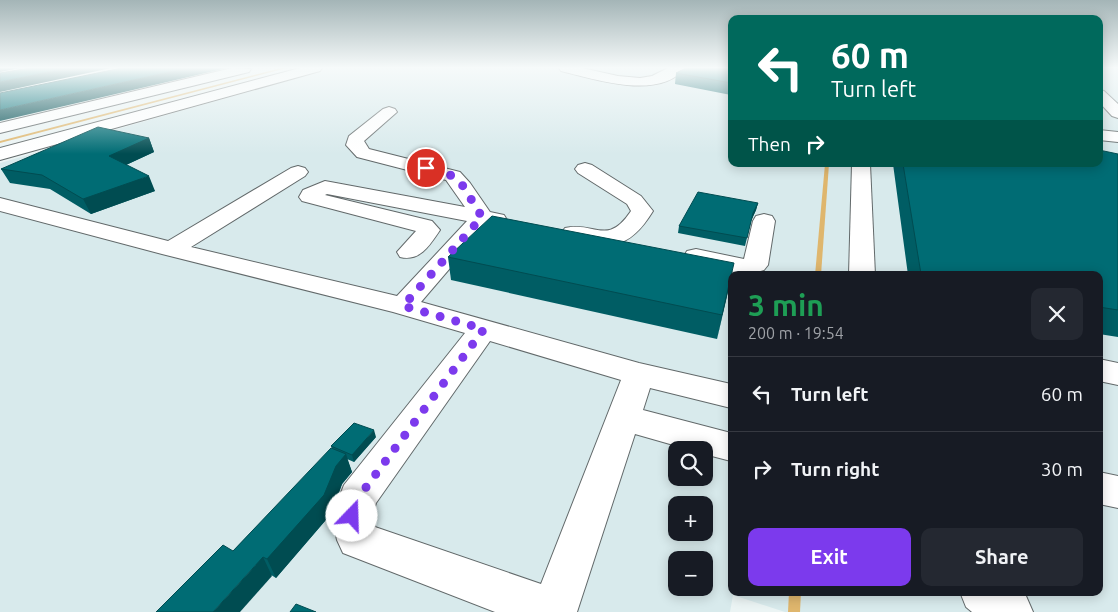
<!DOCTYPE html>
<html lang="en">
<head>
<meta charset="utf-8">
<style>
  :root { --surface:#171b24; --page:#242831; --text:#f1f3f6; --muted:#9ea1a6; --line:#363941; --accent:#7c3aed }
  body { margin:0; font-family:Ubuntu,sans-serif; background:var(--page); color:var(--text); height:100vh; display:flex; flex-direction:column; font-size:19px; white-space:nowrap }
  * { box-sizing:border-box; margin:0 }
  p { font-size:16px; color:var(--muted) }
  .icon { flex:none; width:28px; height:28px; fill:none; stroke:currentColor; stroke-width:2; stroke-linecap:round; stroke-linejoin:round }
  .map { position:relative; flex:1; overflow:hidden }
  .sheet { position:absolute; left:728px; top:271px; width:375px; height:325px; display:flex; flex-direction:column; background:var(--surface); border-radius:10px; box-shadow:0 2px 12px #0003 }
  .sheet>* { flex:none }
  .banner { position:absolute; left:728px; top:15px; width:375px; height:152px; border-radius:10px; box-shadow:0 2px 12px #0003; background:#00695c; color:#fff; overflow:hidden }
  .buttons { position:absolute; left:668px; top:441px; display:grid; gap:10px }
  .buttons a { display:grid; place-items:center; width:45px; height:45px; border-radius:10px; background:var(--surface); box-shadow:0 2px 12px #0003; font-size:25px }
  .pin { position:absolute; display:grid; place-items:center; width:42px; height:42px; color:#fff; margin:-21px; border:2px solid #fff; border-radius:50%; box-shadow:0 1px 5px #0007 }
  .me { position:absolute; width:55px; margin:-28px; rotate:21deg; stroke-linejoin:round; filter:drop-shadow(0 0 4px #0008) }
  .turn { display:flex; align-items:center; gap:18px; height:105px; padding:0 20px; font-size:22px }
  .turn .icon { width:65px; height:65px; stroke-width:2.5 }
  .turn b { display:block; font-size:35px; line-height:42px }
  .then { display:flex; align-items:center; height:48px; padding:0 20px; background:#0003; gap:10px; font-size:19px }
  .round { display:grid; place-items:center; flex:none; width:52px; height:52px; border-radius:10px; background:var(--page) }
  .headline { display:flex; align-items:center; justify-content:space-between; height:85px; padding:0 20px }
  h1 { font-size:30px; font-weight:700; line-height:38px; color:#1e9e55 }
  .cta { display:flex; gap:10px; margin-top:auto; padding:10px 20px }
  .cta a { flex:1; height:58px; border-radius:10px; background:var(--accent); color:#fff; font-size:20px; font-weight:700; line-height:58px; text-align:center }
  .cta a+a { background:var(--page); color:var(--text) }
  ul { padding:0; list-style:none }
  li { display:flex; align-items:center; gap:15px; height:75px; padding:0 20px; border-top:1px solid var(--line) }
  li div { flex:1 }
  li b { display:block; font-size:19px }
  li em { font-style:normal }
  .map>svg:first-child { display:block }
</style>
</head>
<body>
<div class="map">
<svg width="1118" height="612" viewBox="0 0 1118 612">
  <rect width="100%" height="100%" fill="#ebf4f4"/>
  <!-- built -->
  <path fill="#d8eaec" fill-rule="evenodd" d="M330,68H731V164H1099V68H1118V612H785L733,595L730,612H0V163ZM731,275H1099V592H731ZM676,450H704V478H676ZM676,505H704V532H676ZM676,560H704V588H676Z"/>
  <g fill="none" stroke-linecap="round" stroke-linejoin="round">
    <!-- stream -->
    <g fill="#dfb66d" fill-rule="evenodd">
      <polygon points="281,68 287,68 0,143 0,141"/>
      <polygon points="825,164 829,164 821,275 815,275"/>
      <polygon points="789,592 801,592 800,612 788,612"/>
    </g>
    <defs>
      <g id="minor">
        <polygon points="232,68 251,69 249,72 0,133 0,123"/>
        <polygon points="300,68 322,68 320,71 0,160 0,148"/>
        <path d="M559,68H582L618,76L640,78L652,76L668,68H685C659,101 594,79 561,71Z"/>
        <polygon points="1099,90 1104,91 1118,104 1118,118 1112,116 1099,102"/>
        <path d="M389,107L395,109L397,112L364,141L369,149L460,172L470,183L490,212L504,215L507,220L504,225L496,227L487,225L421,302L639,363L731,384V408L650,388L643,410L731,433V461L704,454V450H691L635,434L577,612H495L343,553L337,540L332,516L344,485L465,333L393,312L162,254L0,211V198L168,241L291,168L298,166L305,168L308,172L305,176L191,247L397,296L467,221L327,194L325,195L432,221L440,230C430,245 420,262 400,257L397,252L416,231L302,201L299,197L303,190L325,181L465,207L446,180L357,157L346,145L349,136L383,109ZM490,341L621,380L541,584L375,527L372,516L376,503Z"/>
        <polygon points="1099,130 1118,132 1118,142 1099,140"/>
        <path d="M585,163L592,165L641,196L653,211C628,252 608,249 565,238L561,233L565,228C595,221 607,247 631,211L627,204L578,173L575,169L578,165Z"/>
        <polygon points="852,164 870,164 875,275 849,275"/>
        <polygon points="764,214 772,216 775,221 768,265 764,270 747,275 687,261 684,256 687,251 696,249 744,259 753,221 756,216"/>
        <polygon points="1099,359 1118,363 1118,385 1099,381"/>
        <polygon points="1099,472 1118,476 1118,508 1099,504"/>
        <polygon points="960,592 1021,592 1026,596 1033,612 972,612 966,607"/>
      </g>
    </defs>
    <!-- minor casing -->
    <use href="#minor" stroke="#62696a" stroke-width="2"/>
    <!-- minor -->
    <use href="#minor" fill="#fff" fill-rule="evenodd"/>
  </g>
  <!-- wall -->
  <g fill="#005d64">
    <polygon points="731,68 731,95 675,84 676,73"/>
    <polygon points="149,138 154,152 126,165 155,191 91,214 50,189 10,183 1,169"/>
    <polygon points="1118,154 1118,337 1099,334 1099,275 908,275 893,164 1099,164"/>
    <polygon points="758,203 756,210 751,221 745,246 678,233 679,226"/>
    <polygon points="448,257 732,275 717,339 451,280"/>
    <polygon points="376,437 354,462 347,459 352,472 342,484 331,514 276,578 233,551 332,449 331,446"/>
  </g>
  <!-- shaded-wall -->
  <g fill="#004c51">
    <polygon points="0,68 20,68 0,72"/>
    <polygon points="67,68 111,68 0,92 0,82"/>
    <polygon points="187,68 227,68 0,121 0,110"/>
    <polygon points="149,138 154,152 115,170 109,156"/>
    <polygon points="149,176 155,191 91,214 83,199"/>
    <polygon points="758,203 756,210 751,221 745,246 753,213"/>
    <polygon points="731,275 729,285 717,339 722,315"/>
    <polygon points="374,430 376,437 354,462 352,455"/>
    <polygon points="346,454 352,472 342,484 331,514 276,578 267,559 336,466"/>
    <polygon points="263,557 272,576 240,612 213,612"/>
  </g>
  <!-- building -->
  <g fill="#006c74" stroke="#004c51">
    <polygon points="30,68 67,68 0,82 0,73"/>
    <polygon points="122,68 187,68 0,110 0,93"/>
    <polygon points="686,68 731,68 731,83 676,73"/>
    <polygon points="98,127 149,138 109,156 149,176 83,199 42,175 1,169"/>
    <polygon points="1099,150 1118,154 1118,310 1099,307 1099,275 925,275 921,274 903,164 1099,164"/>
    <polygon points="698,192 758,203 753,213 747,238 679,226"/>
    <polygon points="492,216 734,263 722,315 448,257"/>
    <polygon points="354,423 374,430 352,455 331,446"/>
    <polygon points="331,448 346,454 336,466 324,495 267,559 263,557 213,612 156,612 223,545 233,551"/>
    <polygon points="296,604 316,612 290,612"/>
  </g>
  <!-- sky -->
  <linearGradient id="sky" x2="0" y2="1"><stop stop-color="#a4b5b7"/><stop offset="0.44" stop-color="#f6fafa"/><stop offset="1" stop-color="#f6fafa" stop-opacity="0"/></linearGradient>
  <rect width="1118" height="154" fill="url(#sky)"/>
  <g fill="none" stroke-linecap="round" stroke-linejoin="round">
    <!-- route -->
    <polyline stroke="#7c3aed" stroke-width="9" stroke-dasharray="0 16.2" points="352,516 358,498 484,329 403,306 482,217 463,186 453,176 426,168"/>
  </g>
</svg>
<div class="buttons">
<a><svg class="icon" aria-label="search" viewBox="0 0 24 24"><circle cx="10" cy="10" r="6"/><path d="M15 15l6 6"/></svg></a>
<a>+</a>
<a>−</a>
</div>
<div class="pin" style="left:426px;top:168px;background:#d93025"><svg class="icon" aria-label="arrive" viewBox="0 0 24 24"><path d="M6 21V4h12l-3 4 3 4H6"/></svg></div>
<svg class="me" style="left:352px;top:516px" viewBox="-20 -20 40 40"><circle r="19" fill="#fff"/><path d="M0-13L10 11 0 6-10 11z" fill="#7c3aed"/></svg>
<div class="banner">
<div class="turn"><svg class="icon" aria-label="left" viewBox="0 0 24 24"><path d="M17 20v-9H6M10 6l-5 5 5 5"/></svg><div><b>60 m</b>Turn left</div></div>
<div class="then">Then<svg class="icon" aria-label="right" viewBox="0 0 24 24"><path d="M7 20v-9h11M14 6l5 5-5 5"/></svg></div>
</div>
<section class="sheet">
<div class="headline"><div><h1>3 min</h1><p>200 m · 19:54</p></div><a class="round"><svg class="icon" aria-label="close" viewBox="0 0 24 24"><path d="M6 6l12 12M18 6L6 18"/></svg></a></div>
<ul>
<li><svg class="icon" aria-label="left" viewBox="0 0 24 24"><path d="M17 20v-9H6M10 6l-5 5 5 5"/></svg><div><b>Turn left</b></div><em>60 m</em></li>
<li><svg class="icon" aria-label="right" viewBox="0 0 24 24"><path d="M7 20v-9h11M14 6l5 5-5 5"/></svg><div><b>Turn right</b></div><em>30 m</em></li>
</ul>
<div class="cta"><a>Exit</a><a>Share</a></div>
</section>
</div>
</body>
</html>
